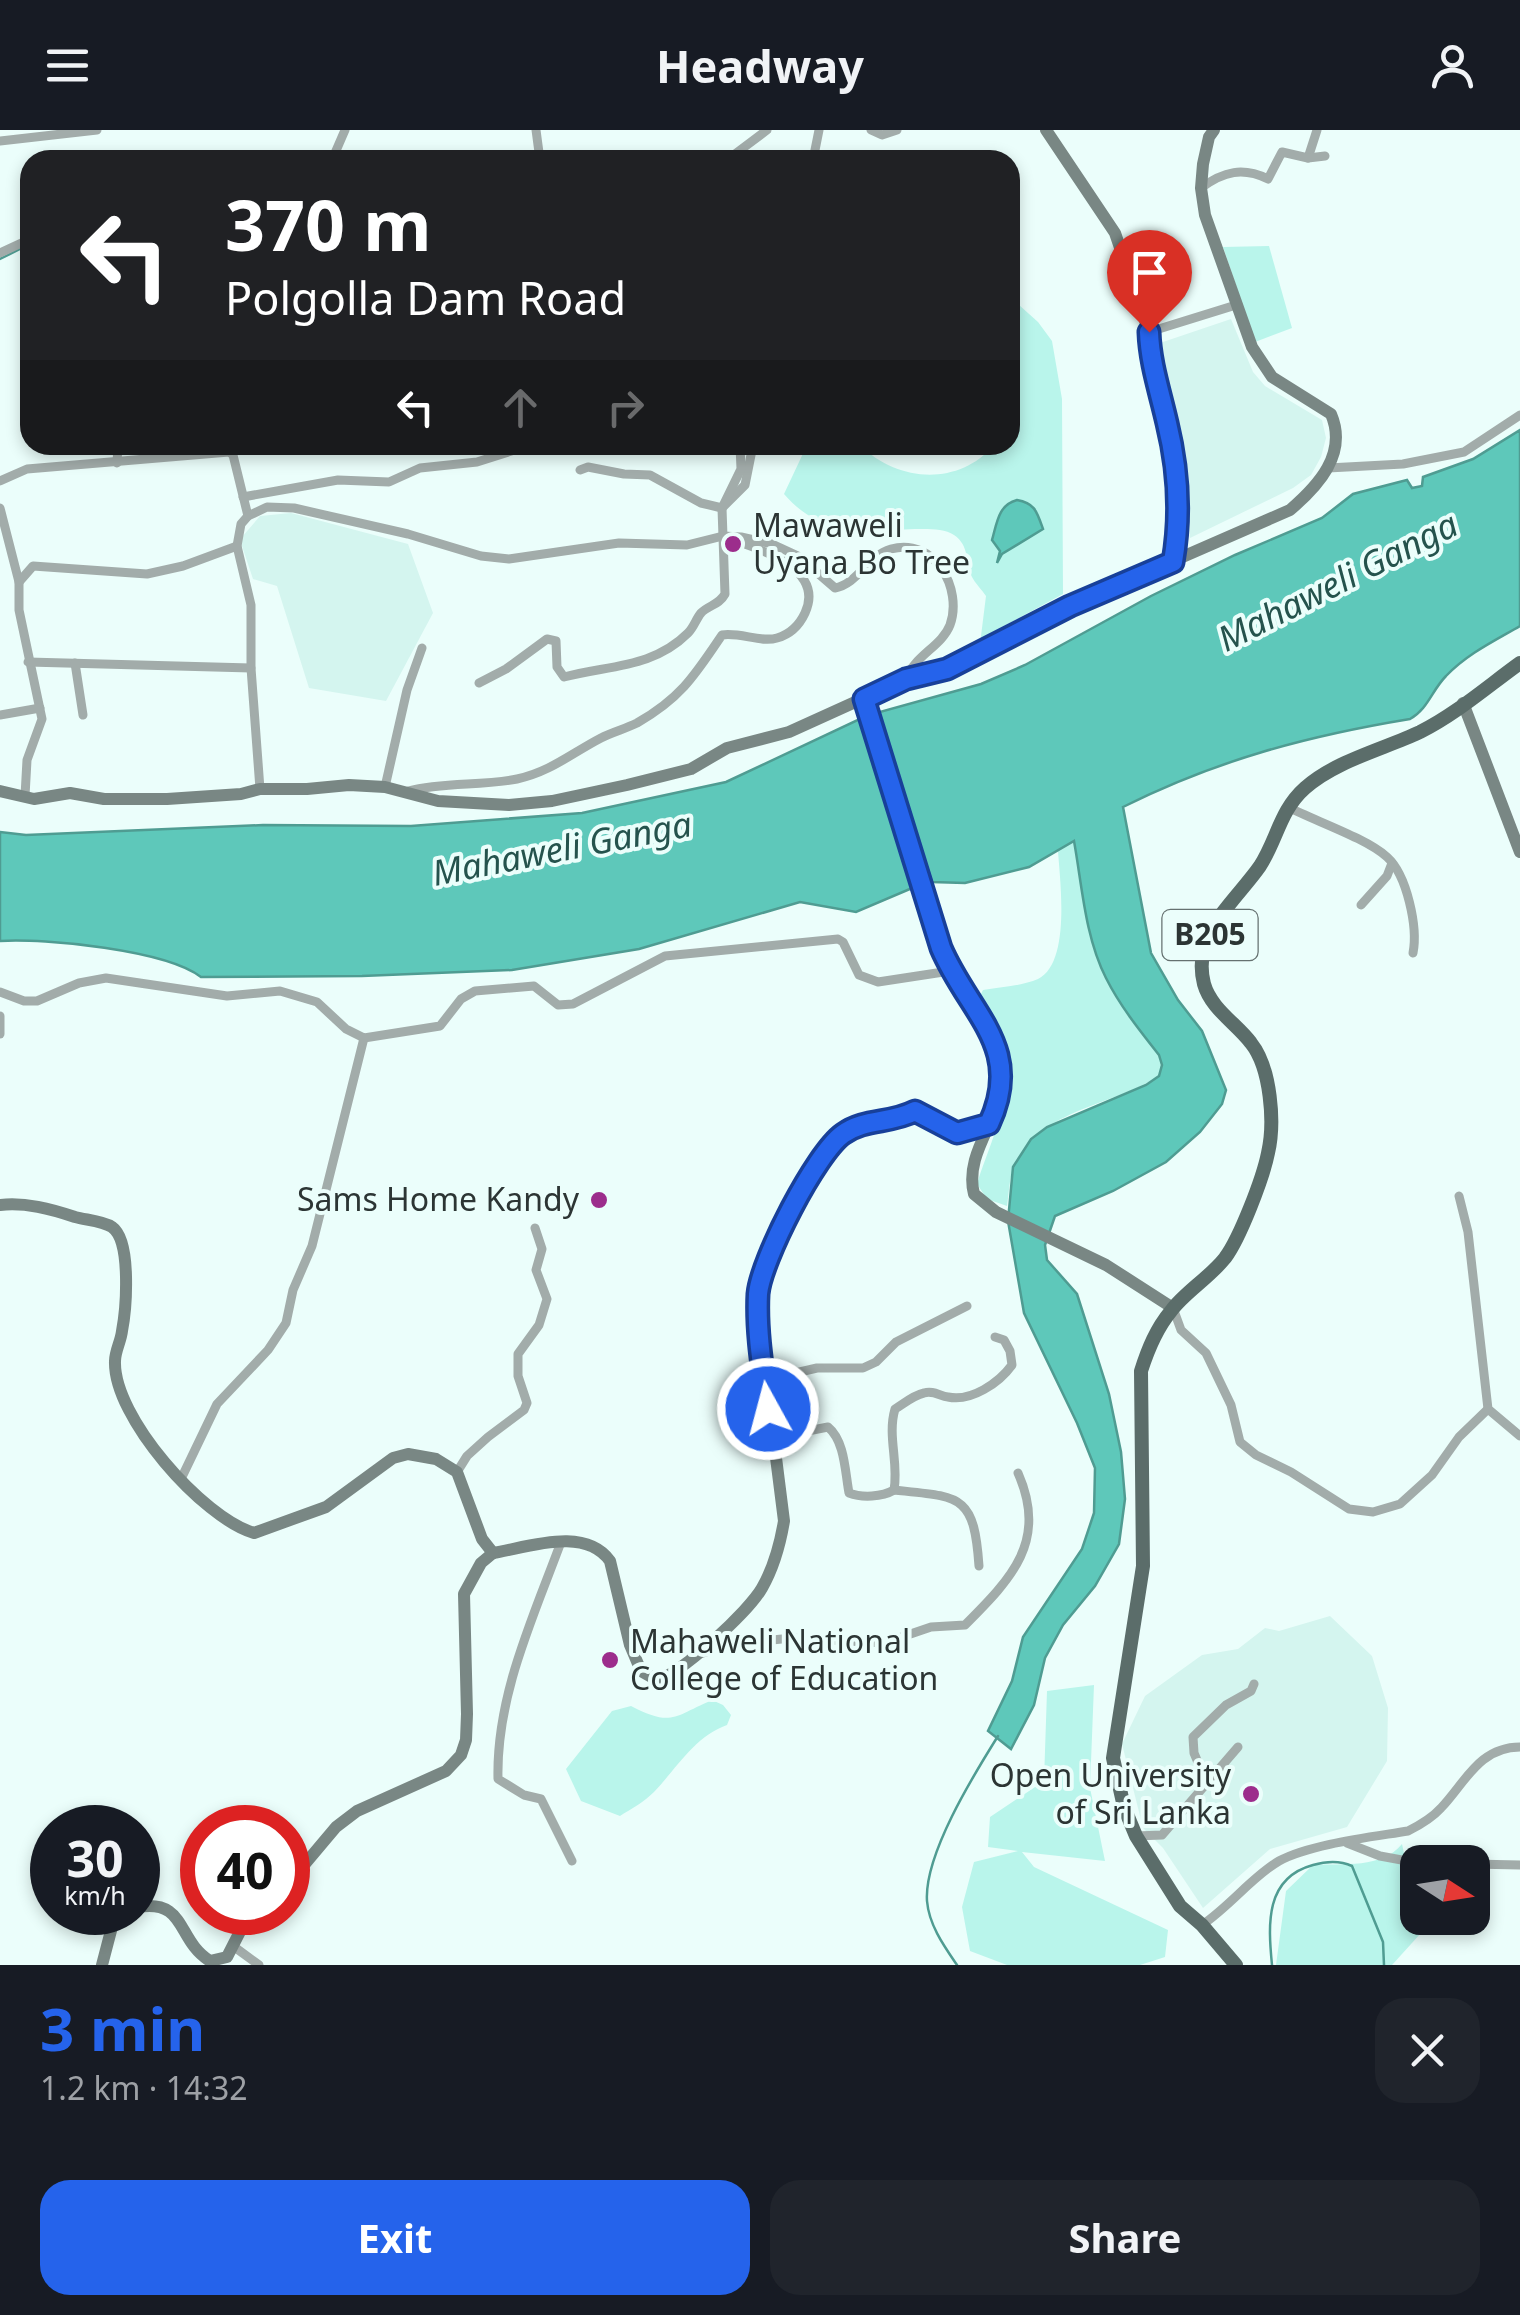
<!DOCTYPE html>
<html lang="en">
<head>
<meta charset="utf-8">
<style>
  :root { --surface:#171b24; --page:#20242c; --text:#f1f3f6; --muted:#9ea1a6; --accent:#2563eb }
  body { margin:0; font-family:"Noto Sans",sans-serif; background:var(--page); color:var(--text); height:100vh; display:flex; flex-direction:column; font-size:38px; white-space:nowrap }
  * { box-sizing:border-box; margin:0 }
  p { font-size:32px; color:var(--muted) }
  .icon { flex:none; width:55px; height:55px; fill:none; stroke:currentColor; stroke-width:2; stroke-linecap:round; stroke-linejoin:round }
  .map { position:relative; height:1835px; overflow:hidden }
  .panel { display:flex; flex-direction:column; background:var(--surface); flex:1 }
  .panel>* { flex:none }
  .hud { position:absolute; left:20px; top:20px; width:1000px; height:305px; border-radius:30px; box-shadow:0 5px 15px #0003; background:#202124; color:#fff; overflow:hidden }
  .needle { width:65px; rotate:102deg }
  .controls { position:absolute; left:1400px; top:1715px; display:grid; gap:20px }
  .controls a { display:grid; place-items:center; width:90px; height:90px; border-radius:20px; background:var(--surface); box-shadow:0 5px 15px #0003; font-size:50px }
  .speed { position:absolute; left:30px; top:1675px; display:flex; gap:20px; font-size:50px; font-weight:700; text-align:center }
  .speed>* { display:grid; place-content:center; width:130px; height:130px; border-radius:50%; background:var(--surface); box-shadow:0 5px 15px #0003; line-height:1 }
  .speed small { font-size:25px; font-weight:400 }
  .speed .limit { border:15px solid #d22; background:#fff; color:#111 }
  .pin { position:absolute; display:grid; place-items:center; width:85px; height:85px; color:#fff; margin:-102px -42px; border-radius:50% 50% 50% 0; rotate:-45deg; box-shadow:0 0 10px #0007 }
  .pin .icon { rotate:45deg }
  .me { position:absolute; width:110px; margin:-55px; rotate:353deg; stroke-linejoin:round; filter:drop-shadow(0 0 8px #0008) }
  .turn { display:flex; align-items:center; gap:35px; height:210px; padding:0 40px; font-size:45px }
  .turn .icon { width:130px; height:130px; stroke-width:2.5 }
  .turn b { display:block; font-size:70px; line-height:85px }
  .lanes { display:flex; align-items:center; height:95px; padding:0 40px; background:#0003; justify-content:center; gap:50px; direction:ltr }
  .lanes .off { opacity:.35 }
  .round { display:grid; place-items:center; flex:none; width:105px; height:105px; border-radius:30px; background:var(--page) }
  .head { display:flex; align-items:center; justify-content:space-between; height:170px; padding:0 40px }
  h1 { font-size:60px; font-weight:700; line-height:75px; color:var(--accent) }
  .button { display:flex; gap:20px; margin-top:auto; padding:20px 40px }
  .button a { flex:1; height:115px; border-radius:30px; background:var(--accent); color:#fff; font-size:40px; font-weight:700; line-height:115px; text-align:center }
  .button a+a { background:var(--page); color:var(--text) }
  header { display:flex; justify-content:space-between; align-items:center; height:130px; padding:0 40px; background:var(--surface); font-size:45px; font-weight:700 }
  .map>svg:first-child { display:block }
</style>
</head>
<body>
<header><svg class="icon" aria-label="menu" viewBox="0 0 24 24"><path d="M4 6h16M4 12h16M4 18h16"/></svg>Headway<svg class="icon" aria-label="person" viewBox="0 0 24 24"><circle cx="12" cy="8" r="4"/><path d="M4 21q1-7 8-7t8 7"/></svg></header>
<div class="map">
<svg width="1520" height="1835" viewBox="0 0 1520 1835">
  <rect width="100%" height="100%" fill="#ebfefb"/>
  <!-- built -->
  <g fill="#d4f5ef">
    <polygon points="1231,189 1253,242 1265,256 1322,290 1326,308 1321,327 1311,345 1293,358 1190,408 1177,293 1161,230 1160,213"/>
    <polygon points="291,383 408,414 433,483 386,571 309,558 277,456 253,449 241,413 242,407 260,386"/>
    <polygon points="1330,1486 1372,1526 1388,1578 1387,1631 1347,1697 1270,1719 1203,1778 1163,1718 1143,1698 1122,1614 1145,1566 1202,1525 1238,1519 1265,1498 1279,1501"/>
  </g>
  <!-- green -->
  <g fill="#b9f5eb">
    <polygon points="1269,116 1292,198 1255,212 1223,117"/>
    <path d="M1010,167L1038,192L1052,211L1062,269L1063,464L991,503L980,514L986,466C982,460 975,453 972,447C965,432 970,416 954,405C944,398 927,399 915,399C863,401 821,407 784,364L807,315H860C897,352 958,357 994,315H1010L1018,251V237L1010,224Z"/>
    <path d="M1074,710C1082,755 1085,807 1106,848C1120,876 1140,901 1159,925L1162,935L1159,946C1113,976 1036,980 1014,1037C1009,1048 1009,1064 1007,1076L987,1069L977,1054C989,1014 1018,959 1004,917C998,899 988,883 980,866L983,860C1000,857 1022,856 1038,849C1071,833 1060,751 1058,721Z"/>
    <polygon points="1094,1555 1090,1658 1105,1731 1022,1722 1034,1737 1168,1800 1165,1827 1140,1835 1007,1835 970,1821 962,1777 974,1732 1018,1721 988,1717 990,1687 1044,1651 1047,1561"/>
    <path d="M712,1570L723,1575L731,1585L727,1595C695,1606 676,1639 654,1662C644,1672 631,1679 620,1686L581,1671L566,1639L612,1581L631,1576C672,1597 673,1587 712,1570Z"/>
    <path d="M1402,1714L1421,1803L1392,1835H1276L1286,1761L1313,1735C1343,1733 1382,1739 1402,1714Z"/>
  </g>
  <!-- water -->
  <g fill="#5ec8ba" stroke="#4f9c92" stroke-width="2.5">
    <path d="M1520,300V496C1494,511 1467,524 1446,546C1432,560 1428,579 1410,589C1307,606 1217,630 1123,677L1151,823L1178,870L1202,901L1226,960L1222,974L1200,1002L1166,1032L1113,1061L1055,1086L1045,1115L1047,1130L1077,1164L1109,1264L1121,1322L1125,1369L1119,1414L1095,1456L1063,1495L1045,1528L1034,1575L1011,1619L988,1601L1012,1551L1023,1507L1082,1419L1094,1383L1095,1338L1077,1293L1024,1183L1008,1091L1013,1037L1031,1009L1047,997L1146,955L1159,946L1162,935L1159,925C1140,901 1120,876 1106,848C1085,807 1082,755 1074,711L1029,737L965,753L932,752L876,583L981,554L1025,535L1151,466L1235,425L1322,388L1353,364L1407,350L1412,358L1422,356L1423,347L1473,329Z"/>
    <path d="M1017,370C1035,373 1037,382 1043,399L1002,424L997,433L1000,421L992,410C997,393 998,375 1017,370Z"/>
    <path d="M864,587L917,756L856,782L800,772L639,819L512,840L362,846L201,847C166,820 45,808 0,811V702L26,705L263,695L411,696L582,683L726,652Z"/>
  </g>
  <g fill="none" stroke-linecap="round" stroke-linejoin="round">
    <!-- stream -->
    <g stroke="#4f9c92" stroke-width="2.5">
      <polyline points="0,129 20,119"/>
      <path d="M957,1835C944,1816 929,1795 927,1771C924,1725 973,1646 998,1606"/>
      <path d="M1272,1835C1268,1794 1265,1748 1313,1735C1327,1731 1339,1730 1352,1736L1383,1812L1384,1835"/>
    </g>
    <!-- street -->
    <g stroke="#a2acaa" stroke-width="9">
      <polyline points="536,0 540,30"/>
      <polyline points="871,0 882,5 897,0"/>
      <polyline points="0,11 97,0"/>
      <polyline points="1308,28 1317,0"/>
      <polyline points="332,30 345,0"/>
      <polyline points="701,30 722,30"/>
      <polyline points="727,30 767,0"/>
      <polyline points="813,30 819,0"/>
      <path d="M1201,58C1224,41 1243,37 1268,49L1282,22L1308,28L1325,26"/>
      <polyline points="0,123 30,109"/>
      <polyline points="1149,202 1236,175"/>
      <polyline points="117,333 118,315"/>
      <polyline points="1328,338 1403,334 1464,322 1520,285"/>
      <polyline points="580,340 588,337 624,344 650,345 701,373 722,378 745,355 753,315"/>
      <polyline points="0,351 27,339 229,322 233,325 248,386"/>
      <polyline points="243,367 338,350 389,352 420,338 477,332 530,315"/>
      <polyline points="0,378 19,452 19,480 42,589 27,630 25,666"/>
      <polyline points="19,452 33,436 147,444 183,436 237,416"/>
      <polyline points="28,532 251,538"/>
      <polyline points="75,533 83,585"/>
      <path d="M479,553L506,539L547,509L556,511L557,537L564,547C609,535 653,538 688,503C694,497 696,489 701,483C709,475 719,475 725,464L722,378L741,339L740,315"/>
      <polyline points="0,585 40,578"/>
      <polyline points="385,657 407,560 422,518"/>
      <path d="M260,659L251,538V475L237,416L241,394L248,386L267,377L294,378L408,404L481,426L509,429L619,413L687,415L723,406L741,407L772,414L798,426L835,458C858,454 867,426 891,419C935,407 963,459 950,495C942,516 914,526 906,549"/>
      <path d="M408,661C444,652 481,656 517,649C550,642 572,623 601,608C612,602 625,599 637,593C681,568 695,545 722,505C740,502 761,513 777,508C791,504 799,496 805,483C824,442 769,422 739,412"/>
      <path d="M1288,677C1315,691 1366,708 1387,727C1407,745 1418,797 1413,823"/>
      <polyline points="1361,775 1387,746 1392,733"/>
      <polyline points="0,862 24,871 37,871 79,853 106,848 227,866 280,861 317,872 346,899 364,908 440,896 461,869 475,861 534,856 558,875 573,874 665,826 838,809 843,812 859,845 878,852 950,841"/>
      <polyline points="0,886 0,904"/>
      <polyline points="1459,1066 1468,1102 1488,1279 1520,1306"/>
      <polyline points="1173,1178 1181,1200 1206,1223 1231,1275 1240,1312 1256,1325 1291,1342 1349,1379 1373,1382 1400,1374 1432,1345 1459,1307 1488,1279"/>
      <polyline points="765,1250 817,1238 863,1238 876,1232 896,1212 967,1176"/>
      <path d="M772,1308L828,1297C845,1311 845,1342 849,1363C862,1368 882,1367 894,1360C899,1333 887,1306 895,1279C903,1274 914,1265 924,1263C933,1260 940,1266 948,1267C971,1272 999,1253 1012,1235L1010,1221L1004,1210L995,1207"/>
      <polyline points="457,1342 467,1326 488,1307 524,1280 527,1273 518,1246 518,1224 539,1195 547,1169 536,1140 542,1119 535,1098"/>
      <polyline points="181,1349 217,1274 268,1220 286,1193 293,1160 312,1116 364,908"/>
      <path d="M894,1360C961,1367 974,1364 979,1436"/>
      <path d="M561,1412C533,1488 496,1566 498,1649L524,1665L541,1669L572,1731"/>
      <path d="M703,1523L732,1514L792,1508L884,1513L931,1497L965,1495C1012,1448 1048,1411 1018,1343"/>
      <polyline points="1207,1654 1194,1623 1193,1607 1226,1575 1251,1561 1254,1554"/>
      <polyline points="1136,1706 1162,1705 1238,1617"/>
      <polyline points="1347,1713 1380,1726 1418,1733"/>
      <polyline points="1472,1734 1520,1735"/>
      <path d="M1202,1795C1230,1776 1253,1746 1279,1731C1310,1714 1372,1707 1408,1701C1420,1695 1432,1688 1441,1678C1465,1653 1479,1617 1520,1617"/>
      <polyline points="233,1816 259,1835"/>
    </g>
    <!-- secondary -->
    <g stroke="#798784" stroke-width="12">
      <polyline points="1046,0 1115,103 1149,202 1150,223 1169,299 1176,358 1179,388 1173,432"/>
      <path d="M864,569L941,818C958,860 1000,898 1003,944C1005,986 963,1021 974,1064L996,1082L1106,1135L1173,1178"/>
      <polyline points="1463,573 1520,722"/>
      <path d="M0,661L34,669L70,663L104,669H167L241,664L260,659H307L349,655L385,657L438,671L509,675L552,671L627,655L691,639L727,618L789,602L906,549L947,539L1070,476L1290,380C1318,356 1348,324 1331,284L1272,247L1252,217L1205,85L1201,58L1203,34L1209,7L1214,0"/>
      <path d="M0,1075C25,1072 51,1079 75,1087C86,1090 103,1091 112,1097C132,1111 126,1180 122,1201C121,1211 115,1221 115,1231C113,1287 203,1388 254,1403L326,1377L393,1328L408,1324L436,1329L457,1342L482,1409L493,1423"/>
      <path d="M493,1423C529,1417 585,1396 610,1431L630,1515L641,1541L657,1550C681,1544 749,1481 762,1458C774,1437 780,1415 784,1391L759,1193L761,1145L827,1016L848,1000L874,991H897L915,981L957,1003L989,993"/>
      <polyline points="288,1754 336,1697 357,1681 446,1641 461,1625 466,1610 467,1584 464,1464 481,1433 493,1423"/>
      <path d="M138,1777C187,1769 176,1810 210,1831L227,1827L250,1782"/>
      <polyline points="102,1835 113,1793 123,1782"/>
    </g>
    <!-- primary -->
    <path stroke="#5b6d6a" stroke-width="14" d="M1236,1835L1202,1795L1180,1776L1136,1706L1124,1677L1113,1628L1143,1436L1141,1241C1148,1219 1156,1199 1171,1181C1184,1163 1209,1148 1225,1128C1240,1108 1263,1048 1268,1023C1275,993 1271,938 1251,913C1237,894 1211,879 1204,854C1191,804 1235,772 1260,736C1277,710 1280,680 1305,658C1335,631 1384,619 1420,602C1456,584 1488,556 1520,533"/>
  </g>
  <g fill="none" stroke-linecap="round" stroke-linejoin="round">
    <defs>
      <path id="route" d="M768,1279C763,1242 756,1202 758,1164C761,1130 816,1023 843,1004C865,988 890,994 915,981L957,1003L989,994C1025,917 969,884 941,818L864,569L906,549L947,539L1070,476L1173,432C1181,386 1178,338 1167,293C1160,262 1150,233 1149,202"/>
    </defs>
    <!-- route casing -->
    <use href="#route" stroke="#184099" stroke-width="25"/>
    <!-- route -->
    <use href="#route" stroke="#2563eb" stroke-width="18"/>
  </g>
  <!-- markers -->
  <g fill="#9c2d8c" stroke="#ebfefb" stroke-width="4">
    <circle cx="733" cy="414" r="10"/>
    <circle cx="599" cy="1070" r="10"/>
    <circle cx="610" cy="1530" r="10"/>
    <circle cx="1251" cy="1664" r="10"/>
  </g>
  <g text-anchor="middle" stroke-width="8" stroke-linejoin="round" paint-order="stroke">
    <!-- shield labels -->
    <rect fill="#ebfefb" stroke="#657170" stroke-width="2.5" x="1162.5" y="780" width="95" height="50" rx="8"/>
    <g font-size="30" font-weight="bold" fill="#2c3534">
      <text x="1210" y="815">B205</text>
    </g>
    <!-- poi labels -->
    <g font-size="32" fill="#2c3534" stroke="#ebfefb" text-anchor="start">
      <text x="753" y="407">Mawaweli<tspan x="753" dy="37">Uyana Bo Tree</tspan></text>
      <text x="579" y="1081" text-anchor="end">Sams Home Kandy</text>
      <text x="630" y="1523">Mahaweli National<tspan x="630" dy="37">College of Education</tspan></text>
      <text x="1231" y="1657" text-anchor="end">Open University<tspan x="1231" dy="37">of Sri Lanka</tspan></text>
    </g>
    <!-- water labels -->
    <g font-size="35" font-style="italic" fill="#25534d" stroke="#ebfefb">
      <text transform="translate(1338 452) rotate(-27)" y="12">Mahaweli Ganga</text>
      <text transform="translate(562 719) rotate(-11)" y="12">Mahaweli Ganga</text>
    </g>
  </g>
</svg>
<div class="controls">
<a><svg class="needle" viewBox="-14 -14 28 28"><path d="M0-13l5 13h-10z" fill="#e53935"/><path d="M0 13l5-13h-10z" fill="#9ea1a6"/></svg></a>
</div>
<div class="speed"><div>30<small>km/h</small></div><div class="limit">40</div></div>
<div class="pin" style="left:1149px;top:202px;background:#d93025"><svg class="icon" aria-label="arrive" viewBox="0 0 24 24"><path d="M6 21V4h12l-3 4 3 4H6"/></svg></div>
<svg class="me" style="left:768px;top:1279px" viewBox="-20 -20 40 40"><circle r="17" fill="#2563eb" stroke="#fff" stroke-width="3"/><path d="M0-11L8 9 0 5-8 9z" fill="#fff"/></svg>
<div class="hud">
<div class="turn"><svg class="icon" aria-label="left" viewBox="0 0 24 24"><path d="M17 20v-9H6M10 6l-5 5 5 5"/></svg><div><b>370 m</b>Polgolla Dam Road</div></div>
<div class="lanes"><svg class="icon" aria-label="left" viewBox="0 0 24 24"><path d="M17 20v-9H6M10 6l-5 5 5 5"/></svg><svg class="icon off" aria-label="ahead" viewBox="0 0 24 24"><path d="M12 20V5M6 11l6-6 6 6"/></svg><svg class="icon off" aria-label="right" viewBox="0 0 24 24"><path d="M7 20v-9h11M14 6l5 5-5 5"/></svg></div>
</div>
</div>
<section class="panel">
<div class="head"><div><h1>3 min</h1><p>1.2 km · 14:32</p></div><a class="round"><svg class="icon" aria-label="close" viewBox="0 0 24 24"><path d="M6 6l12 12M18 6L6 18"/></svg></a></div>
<div class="button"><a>Exit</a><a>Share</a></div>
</section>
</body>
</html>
